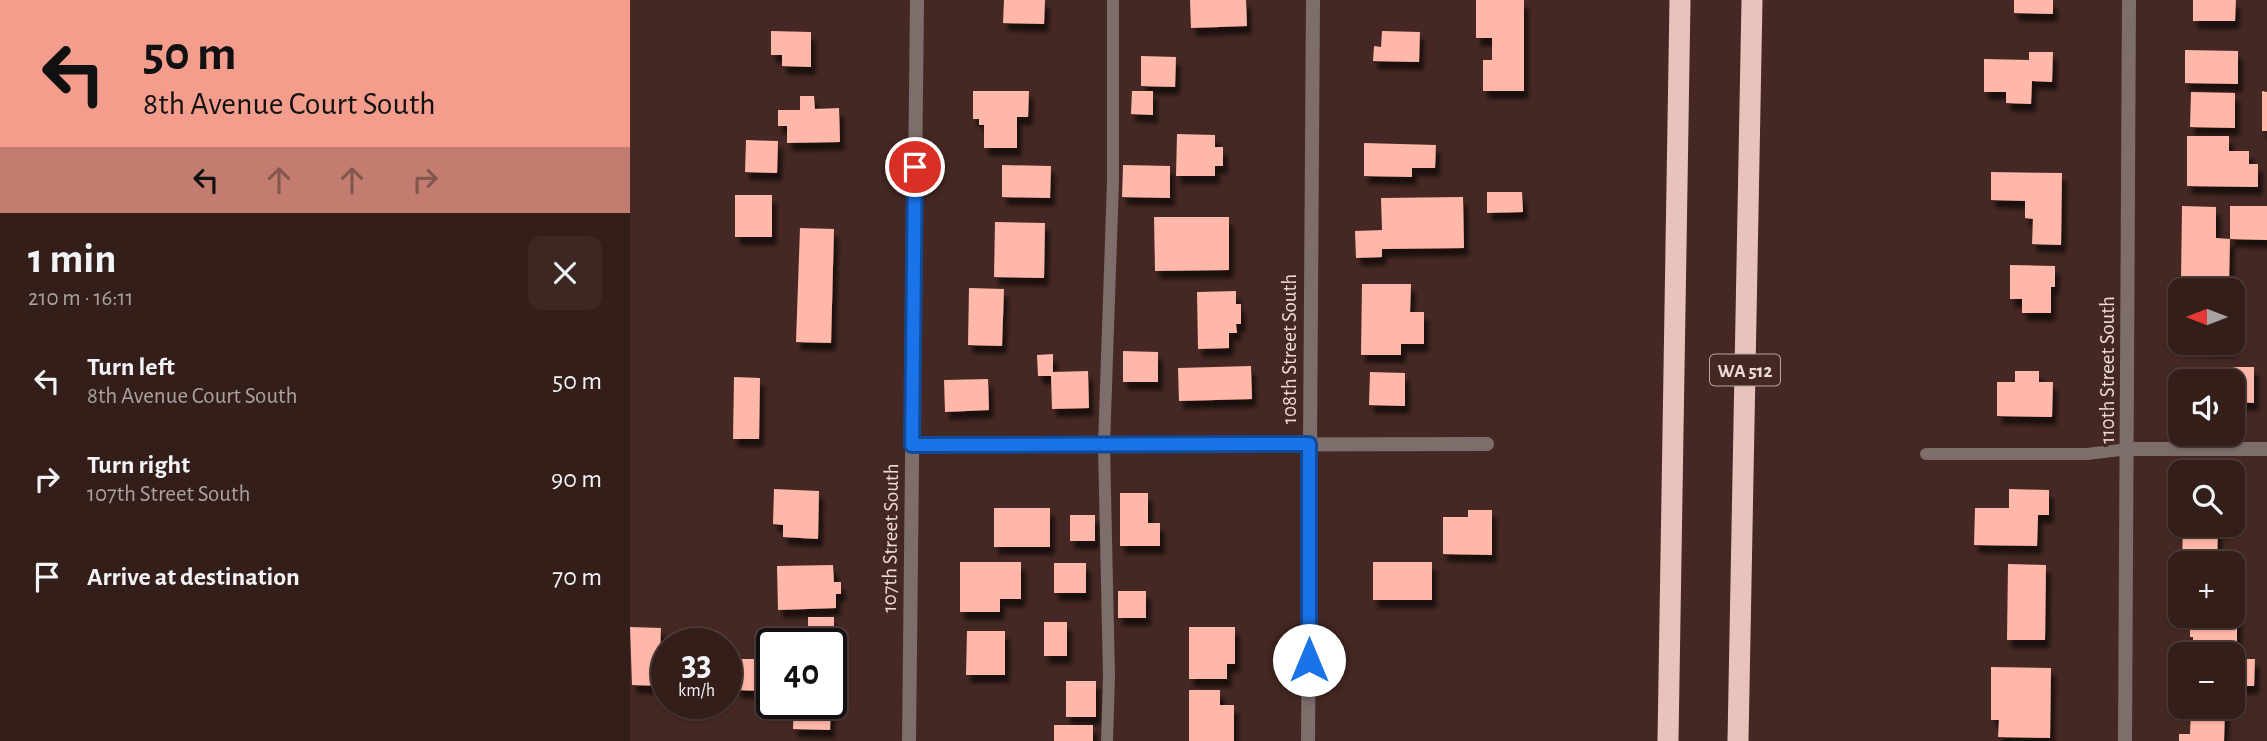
<!DOCTYPE html>
<html lang="en">
<head>
<meta charset="utf-8">
<style>
  :root { --surface:#341e1a; --page:#3c2723; --text:#f1f3f6; --muted:#a9a2a2; --line:#4e3c39 }
  body { margin:0; font-family:"Alegreya Sans",sans-serif; background:var(--page); color:var(--text); height:100vh; display:flex; flex-direction:column; font-size:26px; white-space:nowrap }
  * { box-sizing:border-box; margin:0 }
  p { font-size:23px; color:var(--muted) }
  .icon { flex:none; width:38px; height:38px; fill:none; stroke:currentColor; stroke-width:2; stroke-linecap:round; stroke-linejoin:round }
  .map { position:relative; flex:1; overflow:hidden }
  .details { display:flex; flex-direction:column; background:var(--surface); width:630px }
  .details>* { flex:none }
  .banner { background:#f49d8c; color:#111; overflow:hidden }
  .needle { width:46px; rotate:270deg }
  .buttons { position:absolute; left:1538px; top:278px; display:grid; gap:14px }
  .buttons a { display:grid; place-items:center; width:77px; height:77px; border-radius:14px; background:var(--surface); box-shadow:0 2px 5px #0004,0 0 0 2px var(--line); font-size:35px }
  .speed { position:absolute; left:21px; top:628px; display:flex; gap:14px; font-size:35px; font-weight:700; text-align:center }
  .speed>* { display:grid; place-content:center; width:91px; height:91px; border-radius:50%; background:var(--surface); box-shadow:0 2px 5px #0004,0 0 0 2px var(--line); line-height:1 }
  .speed small { font-size:18px; font-weight:400 }
  .speed .limit { border:4px solid #111; border-radius:10px; background:#fff; color:#111 }
  .pin { position:absolute; display:grid; place-items:center; width:60px; height:60px; color:#fff; margin:-30px; border:4px solid #fff; border-radius:50%; box-shadow:0 2px 7px #0007 }
  .me { position:absolute; width:77px; margin:-38px; rotate:0deg; stroke-linejoin:round; filter:drop-shadow(0 0 5px #0008) }
  .turn { display:flex; align-items:center; gap:24px; height:147px; padding:0 28px; font-size:32px }
  .turn .icon { width:91px; height:91px; stroke-width:2.5 }
  .turn b { display:block; font-size:49px; line-height:60px }
  .lanes { display:flex; align-items:center; height:66px; padding:0 28px; background:#0003; justify-content:center; gap:35px; direction:ltr }
  .lanes .off { opacity:.35 }
  .round { display:grid; place-items:center; flex:none; width:74px; height:74px; border-radius:14px; background:var(--page) }
  .overview { display:flex; align-items:center; justify-content:space-between; height:119px; padding:0 28px }
  h1 { font-size:42px; font-weight:700; line-height:52px }
  ul { padding:0; list-style:none }
  li { display:flex; align-items:center; gap:21px; height:98px; padding:0 28px }
  li div { flex:1 }
  li b { display:block; font-size:26px }
  li em { font-style:normal }
  main { display:flex; flex:1; min-height:0 }
  .map>svg:first-child { display:block }
</style>
</head>
<body>
<main>
<section class="details">
<div class="banner">
<div class="turn"><svg class="icon" aria-label="left" viewBox="0 0 24 24"><path d="M17 20v-9H6M10 6l-5 5 5 5"/></svg><div><b>50 m</b>8th Avenue Court South</div></div>
<div class="lanes"><svg class="icon" aria-label="left" viewBox="0 0 24 24"><path d="M17 20v-9H6M10 6l-5 5 5 5"/></svg><svg class="icon off" aria-label="ahead" viewBox="0 0 24 24"><path d="M12 20V5M6 11l6-6 6 6"/></svg><svg class="icon off" aria-label="ahead" viewBox="0 0 24 24"><path d="M12 20V5M6 11l6-6 6 6"/></svg><svg class="icon off" aria-label="right" viewBox="0 0 24 24"><path d="M7 20v-9h11M14 6l5 5-5 5"/></svg></div>
</div>
<div class="overview"><div><h1>1 min</h1><p>210 m · 16:11</p></div><a class="round"><svg class="icon" aria-label="close" viewBox="0 0 24 24"><path d="M6 6l12 12M18 6L6 18"/></svg></a></div>
<ul>
<li><svg class="icon" aria-label="left" viewBox="0 0 24 24"><path d="M17 20v-9H6M10 6l-5 5 5 5"/></svg><div><b>Turn left</b><p>8th Avenue Court South</p></div><em>50 m</em></li>
<li><svg class="icon" aria-label="right" viewBox="0 0 24 24"><path d="M7 20v-9h11M14 6l5 5-5 5"/></svg><div><b>Turn right</b><p>107th Street South</p></div><em>90 m</em></li>
<li><svg class="icon" aria-label="arrive" viewBox="0 0 24 24"><path d="M6 21V4h12l-3 4 3 4H6"/></svg><div><b>Arrive at destination</b></div><em>70 m</em></li>
</ul>
</section>
<div class="map">
<svg width="1637" height="741" viewBox="0 0 1637 741">
  <defs>
    <filter id="shadow"><feDropShadow dx="4.5" dy="8" stdDeviation="2" flood-color="#0009"/></filter>
  </defs>
  <rect width="100%" height="100%" fill="#452823"/>
  <!-- building -->
  <g fill="#feb7a8" filter="url(#shadow)">
    <polygon points="374,0 415,0 414,24 373,23"/>
    <polygon points="560,0 616,0 617,26 561,28"/>
    <polygon points="846,0 894,0 894,91 853,91 853,60 862,60 862,38 846,38"/>
    <polygon points="1384,0 1423,0 1423,14 1384,13"/>
    <polygon points="1563,0 1606,0 1605,21 1563,21"/>
    <polygon points="141,31 181,32 181,67 152,66 152,55 141,55"/>
    <polygon points="752,31 790,32 789,62 743,61 744,46 751,47"/>
    <polygon points="1555,50 1608,51 1608,84 1555,83"/>
    <polygon points="1399,52 1423,52 1422,82 1402,81 1401,104 1376,103 1376,92 1354,92 1354,59 1399,60"/>
    <polygon points="511,56 546,57 545,87 511,86"/>
    <polygon points="343,91 399,91 398,117 387,117 387,148 354,148 354,125 349,125 349,119 343,119"/>
    <polygon points="502,91 523,91 523,115 501,114"/>
    <polygon points="1632,91 1637,92 1637,131 1632,131"/>
    <polygon points="1561,92 1605,93 1605,128 1560,127"/>
    <polygon points="170,96 184,96 185,109 209,108 210,142 157,143 157,126 148,126 148,110 170,110"/>
    <polygon points="547,134 585,135 585,147 593,147 593,166 585,166 585,176 546,176"/>
    <polygon points="1557,136 1599,136 1599,151 1619,151 1619,164 1628,164 1628,187 1557,186"/>
    <polygon points="116,140 148,141 147,173 115,172"/>
    <polygon points="734,143 806,145 805,168 782,168 782,177 734,176"/>
    <polygon points="372,165 421,166 420,198 372,197"/>
    <polygon points="493,165 540,166 540,198 492,197"/>
    <polygon points="1361,172 1432,173 1431,245 1402,244 1403,219 1395,218 1395,201 1361,200"/>
    <polygon points="857,192 892,192 893,212 857,213"/>
    <rect x="105" y="195" width="37" height="42"/>
    <polygon points="833,197 834,248 752,249 752,257 726,258 725,231 752,230 751,198"/>
    <polygon points="1552,206 1586,207 1586,238 1600,239 1599,281 1551,281"/>
    <polygon points="1600,206 1637,206 1637,240 1600,239"/>
    <polygon points="524,217 599,217 599,270 525,271"/>
    <polygon points="365,222 415,223 414,278 364,277"/>
    <polygon points="170,228 204,229 201,343 166,342"/>
    <polygon points="1380,265 1425,266 1425,287 1421,287 1421,313 1392,313 1392,299 1380,299"/>
    <polygon points="732,284 781,284 780,312 794,312 794,344 771,344 771,355 731,355"/>
    <polygon points="339,288 374,289 372,346 338,345"/>
    <polygon points="606,291 606,304 611,304 611,324 606,324 607,333 599,333 599,348 568,349 567,292"/>
    <polygon points="1558,343 1602,343 1601,349 1558,348"/>
    <polygon points="493,351 528,352 528,382 493,382"/>
    <polygon points="423,354 423,372 458,371 459,408 422,409 421,376 408,376 407,355"/>
    <polygon points="621,366 622,399 549,401 548,368"/>
    <polygon points="1559,367 1624,367 1624,403 1603,402 1603,382 1559,382"/>
    <polygon points="1385,371 1409,371 1409,382 1423,382 1422,417 1367,416 1367,382 1385,382"/>
    <polygon points="740,372 775,373 775,406 739,405"/>
    <polygon points="104,377 130,378 129,439 103,439"/>
    <polygon points="358,379 359,410 315,412 314,380"/>
    <polygon points="144,489 189,491 188,539 153,537 153,525 143,524"/>
    <polygon points="1379,489 1419,490 1419,515 1408,515 1407,546 1344,545 1345,508 1379,508"/>
    <polygon points="490,493 518,493 518,523 530,523 530,546 490,546"/>
    <rect x="364" y="508" width="56" height="39"/>
    <polygon points="838,510 862,510 862,555 813,554 813,517 838,517"/>
    <rect x="440" y="515" width="25" height="26"/>
    <polygon points="1553,525 1588,525 1587,564 1552,564"/>
    <polygon points="330,562 391,562 391,599 370,599 370,612 330,612"/>
    <rect x="743" y="562" width="59" height="38"/>
    <rect x="424" y="563" width="32" height="30"/>
    <polygon points="1378,564 1416,565 1415,640 1377,640"/>
    <polygon points="203,565 204,582 211,582 211,594 206,594 206,608 148,610 147,566"/>
    <rect x="488" y="591" width="28" height="27"/>
    <polygon points="1603,615 1607,615 1607,647 1595,647 1595,654 1563,654 1563,637 1560,637 1560,616"/>
    <rect x="178" y="617" width="26" height="22"/>
    <rect x="414" y="622" width="23" height="34"/>
    <polygon points="0,627 31,628 30,653 36,653 35,686 2,685"/>
    <polygon points="559,627 605,627 605,664 597,664 597,679 559,679"/>
    <polygon points="337,631 375,631 375,675 336,675"/>
    <polygon points="106,659 133,659 133,691 106,690"/>
    <polygon points="1603,659 1625,659 1624,686 1603,686"/>
    <polygon points="1361,667 1421,668 1420,738 1368,737 1369,720 1361,720"/>
    <rect x="436" y="681" width="30" height="36"/>
    <polygon points="559,690 590,690 590,705 604,705 604,741 559,741"/>
    <polygon points="164,704 201,704 200,730 163,729"/>
    <polygon points="1561,707 1595,707 1594,741 1549,741 1549,734 1560,734"/>
    <rect x="424" y="725" width="39" height="16"/>
  </g>
  <g fill="none" stroke-linecap="round" stroke-linejoin="round">
    <!-- service -->
    <g stroke="#7e6e6b" stroke-width="12">
      <polyline points="1296,454 1457,454 1498,449"/>
      <polyline points="477,741 479,676 474,445 483,182 483,0"/>
    </g>
    <!-- minor -->
    <g stroke="#7e6e6b" stroke-width="14">
      <polyline points="282,445 857,444"/>
      <polyline points="1498,449 1637,449"/>
      <polyline points="279,741 287,0"/>
      <polyline points="1495,741 1499,0"/>
    </g>
    <!-- tertiary -->
    <polyline stroke="#7e6e6b" stroke-width="14" points="678,741 683,0"/>
    <!-- motorway -->
    <g stroke="#e8c3bb" stroke-width="21">
      <polyline points="1038,741 1050,0"/>
      <polyline points="1108,741 1122,0"/>
    </g>
  </g>
  <g fill="none" stroke-linecap="round" stroke-linejoin="round">
    <defs>
      <polyline id="route" points="285,167 282,445 679,444 679,660"/>
    </defs>
    <!-- route casing -->
    <use href="#route" stroke="#114b97" stroke-width="18"/>
    <!-- route -->
    <use href="#route" stroke="#1a73e8" stroke-width="12"/>
  </g>
  <g text-anchor="middle" stroke-width="7" stroke-linejoin="round" paint-order="stroke">
    <!-- shield labels -->
    <rect fill="#452823" stroke="#bba5a1" stroke-width="2" x="1080" y="354.5" width="70" height="31" rx="5"/>
    <g font-size="19" font-weight="bold" fill="#eedbd7">
      <text x="1115" y="377">WA 512</text>
    </g>
    <!-- street labels -->
    <g font-size="21" fill="#eedbd7" stroke="#452823">
      <text transform="translate(659 349) rotate(-90)" y="7">108th Street South</text>
      <text transform="translate(1477 370) rotate(-90)" y="7">110th Street South</text>
      <text transform="translate(260 538) rotate(-89)" y="7">107th Street South</text>
    </g>
  </g>
</svg>
<div class="buttons">
<a><svg class="needle" viewBox="-14 -14 28 28"><path d="M0-13l5 13h-10z" fill="#e53935"/><path d="M0 13l5-13h-10z" fill="#a9a2a2"/></svg></a>
<a><svg class="icon" aria-label="sound" viewBox="0 0 24 24"><path d="M4 9h4l5-4v14l-5-4H4zM17 9q2 3 0 6"/></svg></a>
<a><svg class="icon" aria-label="search" viewBox="0 0 24 24"><circle cx="10" cy="10" r="6"/><path d="M15 15l6 6"/></svg></a>
<a>+</a>
<a>−</a>
</div>
<div class="speed"><div>33<small>km/h</small></div><div class="limit">40</div></div>
<div class="pin" style="left:285px;top:167px;background:#d93025"><svg class="icon" aria-label="arrive" viewBox="0 0 24 24"><path d="M6 21V4h12l-3 4 3 4H6"/></svg></div>
<svg class="me" style="left:679px;top:660px" viewBox="-20 -20 40 40"><circle r="19" fill="#fff"/><path d="M0-13L10 11 0 6-10 11z" fill="#1a73e8"/></svg>
</div>
</main>
</body>
</html>
